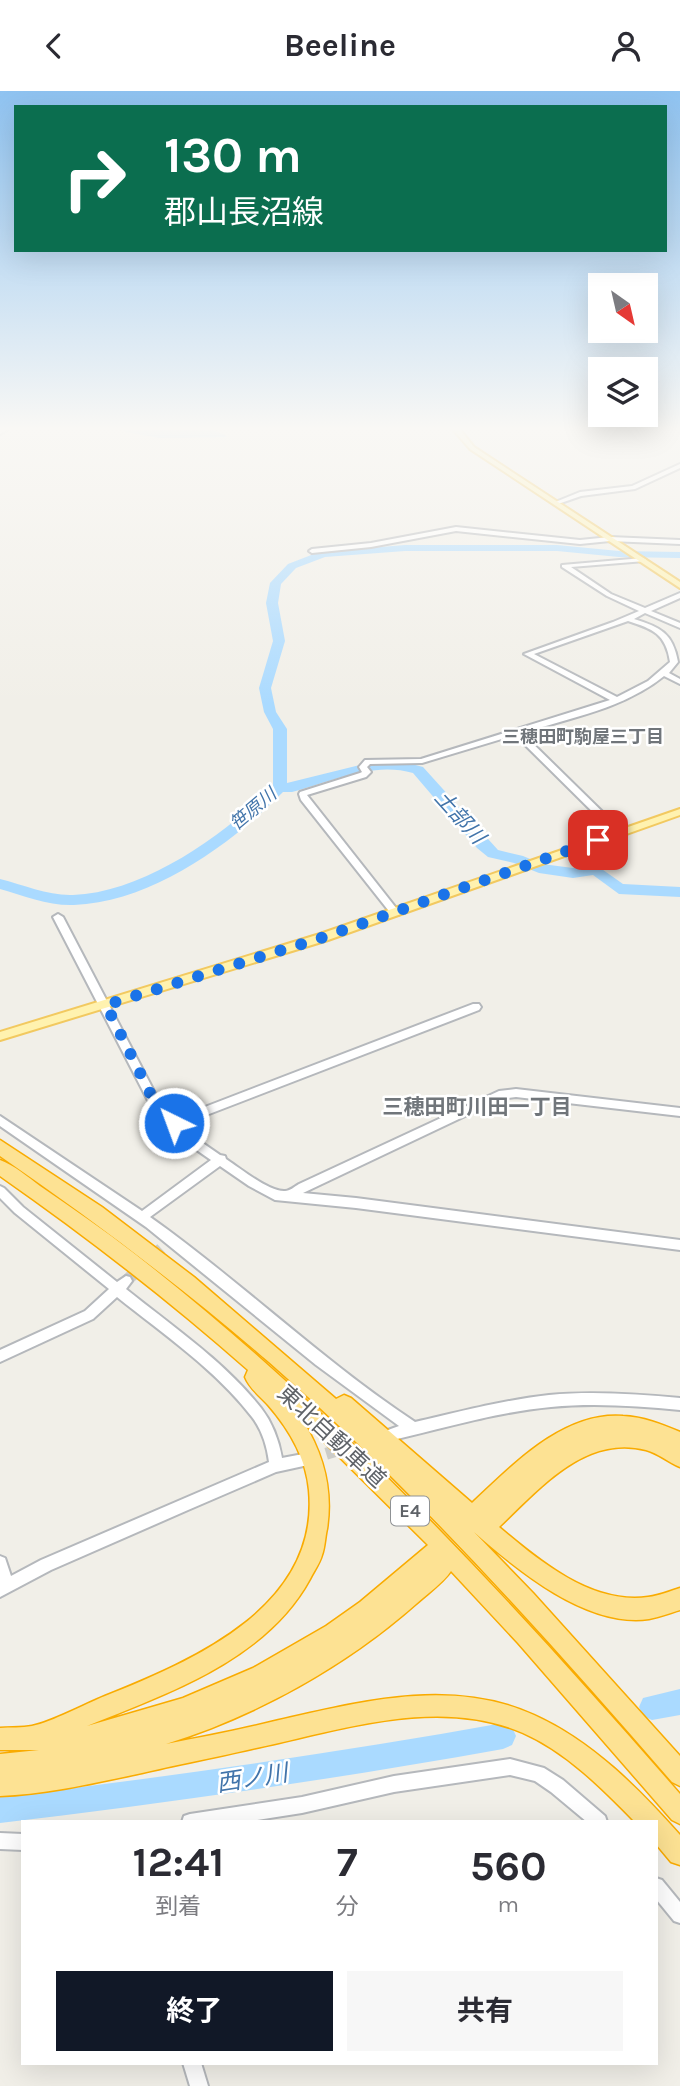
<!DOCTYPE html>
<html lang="ja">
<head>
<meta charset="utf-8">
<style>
  :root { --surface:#fff; --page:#f7f7f7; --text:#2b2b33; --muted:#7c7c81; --accent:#111827 }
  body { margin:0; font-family:Karla,"Noto Sans JP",sans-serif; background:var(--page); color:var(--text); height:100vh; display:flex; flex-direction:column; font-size:26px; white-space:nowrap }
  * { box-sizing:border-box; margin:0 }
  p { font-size:23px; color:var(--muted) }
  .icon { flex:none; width:38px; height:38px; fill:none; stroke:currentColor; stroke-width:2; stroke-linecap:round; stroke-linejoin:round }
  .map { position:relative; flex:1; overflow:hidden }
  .sheet { position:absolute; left:21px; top:1729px; width:637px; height:245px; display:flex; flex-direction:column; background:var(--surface); border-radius:0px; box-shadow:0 7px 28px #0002 }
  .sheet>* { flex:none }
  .top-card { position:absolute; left:14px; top:14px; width:653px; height:147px; border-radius:0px; box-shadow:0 7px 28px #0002; background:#0b6e4f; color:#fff; overflow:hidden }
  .needle { width:46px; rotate:146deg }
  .tools { position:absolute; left:588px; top:182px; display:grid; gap:14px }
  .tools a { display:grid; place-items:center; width:70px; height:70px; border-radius:0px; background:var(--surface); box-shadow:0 7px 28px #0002; font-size:35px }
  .pin { position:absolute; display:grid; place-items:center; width:60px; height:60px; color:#fff; margin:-30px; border-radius:14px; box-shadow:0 4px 10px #0006 }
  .me { position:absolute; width:77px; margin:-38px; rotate:318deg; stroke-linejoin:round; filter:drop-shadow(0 0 5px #0008) }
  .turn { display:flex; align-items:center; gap:24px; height:147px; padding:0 35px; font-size:32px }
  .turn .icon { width:91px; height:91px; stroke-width:2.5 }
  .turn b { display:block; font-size:49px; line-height:60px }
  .eta { display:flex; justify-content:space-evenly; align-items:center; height:119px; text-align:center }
  .eta b { font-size:42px; font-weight:700; line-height:49px }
  .action { display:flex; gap:14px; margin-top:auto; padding:14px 35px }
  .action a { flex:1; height:80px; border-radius:0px; background:var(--accent); color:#fff; font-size:28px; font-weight:700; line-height:80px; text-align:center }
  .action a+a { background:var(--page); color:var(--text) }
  header { display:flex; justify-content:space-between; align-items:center; height:91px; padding:0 35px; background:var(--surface); font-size:32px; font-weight:700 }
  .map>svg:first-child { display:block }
</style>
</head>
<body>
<header><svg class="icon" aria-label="back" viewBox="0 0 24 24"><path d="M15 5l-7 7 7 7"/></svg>Beeline<svg class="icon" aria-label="person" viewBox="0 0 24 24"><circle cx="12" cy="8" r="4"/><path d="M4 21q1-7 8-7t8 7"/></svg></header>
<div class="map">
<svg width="680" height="1995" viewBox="0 0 680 1995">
  <rect width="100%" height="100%" fill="#f1efe8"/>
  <!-- water -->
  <path fill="#aadaff" d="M123,335C151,335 205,330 228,346L160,347L125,341Z"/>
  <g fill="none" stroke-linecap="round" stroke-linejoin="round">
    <!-- river -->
    <g fill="#aadaff" fill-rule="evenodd">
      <path d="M405,454H557L619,460L680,461V467L619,466L557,460H405L325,466L296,477L281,493L278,512L285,550L271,597L276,621L287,638V692L372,671H404L423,676L498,759L523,765L542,773L573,777L596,774L623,793L680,796V806L619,803L593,784L573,787L539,782L514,772L488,766L477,757L413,682C373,670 330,691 292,701H283C230,754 152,811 74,814C49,815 24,805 0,798V788C24,794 49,805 73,804C145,801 224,744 273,695V638L264,621L259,597L273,550L266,512L270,492L288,473L319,461Z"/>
      <polygon points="680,1598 680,1624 652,1629 643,1625 639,1616 643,1607"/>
      <path d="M503,1632L512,1636L516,1645L512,1654L503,1658C336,1688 169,1712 0,1732V1706C169,1686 336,1662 503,1632Z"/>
    </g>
    <!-- minor-tunnel -->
    <g stroke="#ccccc8" stroke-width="12" stroke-dasharray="12 6" stroke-linecap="butt">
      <polyline points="126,1190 162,1157"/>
      <polyline points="309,1368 371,1349"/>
    </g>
    <defs>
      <g id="minor">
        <polygon points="7,335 14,335 0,343 0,339"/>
        <polygon points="680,373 680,377 635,398 581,405 558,413 553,412 580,401 632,395"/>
        <polygon points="456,436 580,449 610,446 680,449 680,453 610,450 580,453 456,440 371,456 312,462 309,460 312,458 371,452"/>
        <path d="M643,467L646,469L645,470L571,476L611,503L645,517L680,502V507L651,520L680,532V537L645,522L634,528C660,536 673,542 678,571L669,582L680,588V593L664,585C625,617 570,627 522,642L622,740V744H616L515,644L422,672L370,673L367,676L371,681L366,686L307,704L400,822L398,824H392L301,709L299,703L300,701L360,682L362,681L359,676L365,669L421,668L610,609L524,563L613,531L639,520L607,505L562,476V474ZM628,530C653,538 666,543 670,571L648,590L617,606L534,563Z"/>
        <path d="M58,823L63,826L166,1023L171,1029L473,913H479L481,916L479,919L178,1035L220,1064L225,1065L226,1068C240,1077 269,1101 285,1100C290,1100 294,1096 299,1093L499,1000L516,998L680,1017V1025L516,1006L501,1008L303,1102L356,1107L680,1149V1159L356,1117L275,1109L249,1095L220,1075L150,1126C242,1191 321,1269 415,1331C459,1321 504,1309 549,1304C592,1300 637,1303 680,1307V1319C637,1315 594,1312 551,1316C497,1321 445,1337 393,1349L388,1347L386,1343L388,1339L399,1335L316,1274L146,1136L0,1035V1025L142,1120L211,1069L165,1037L158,1029L53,826Z"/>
        <path d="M0,1095L4,1097L23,1116L117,1191L126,1185L130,1186L132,1190L126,1198C172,1235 224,1270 261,1317C272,1331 279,1350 282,1367L303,1363L308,1364L310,1369L308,1374L276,1381L188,1419L51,1479L0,1506V1465L5,1467L11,1485L41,1469L269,1371C267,1355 262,1339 252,1326C215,1278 163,1243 117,1206L93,1228L0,1271V1259L85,1220L109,1198L15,1122L0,1107Z"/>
        <polygon points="510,1668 544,1677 563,1689 605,1725 607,1731 587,1731 551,1701 535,1690 510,1684 394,1701 302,1722 244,1731 182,1731 184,1725 190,1723 302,1706 394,1685"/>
        <polygon points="0,1742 23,1743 23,1759 0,1758"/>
        <polygon points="656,1787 662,1789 680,1811 680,1832 674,1830 656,1808"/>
        <polygon points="183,1972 201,1972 208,1995 190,1995"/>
      </g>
      <g id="major">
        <polygon points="450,335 457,335 474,356 680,491 680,497 470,358"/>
        <polygon points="680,718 680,724 328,849 0,949 0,941 320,843"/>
      </g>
      <g id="highway">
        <path d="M0,1049L102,1116L194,1186L336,1308L344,1304L351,1307L472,1412C512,1375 563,1320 623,1325C644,1326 661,1333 680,1341V1376C668,1371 658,1362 646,1359C585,1343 539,1398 499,1436C539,1470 592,1514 648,1506C659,1505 670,1500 680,1497V1519C670,1522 659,1526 649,1528C587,1537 517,1479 474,1441L533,1502L680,1665V1695L672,1691C545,1545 415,1399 269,1271C183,1197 93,1129 0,1065Z"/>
        <path d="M0,1069C14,1074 28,1086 40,1095C72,1117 104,1139 135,1163C338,1321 511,1509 680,1703V1733L672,1729L518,1552L451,1480C443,1492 428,1502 416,1513C346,1575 256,1625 166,1653C202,1646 239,1639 275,1630C359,1611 451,1586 534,1624C592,1650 639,1698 680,1744V1774L671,1771L656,1753V1731H635C602,1697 566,1661 523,1642C439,1605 341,1639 256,1657C218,1666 180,1673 142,1682C95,1692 48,1703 0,1705V1663L39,1659H0V1637C10,1636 22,1637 32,1635C52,1631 85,1613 105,1605C195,1569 320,1515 309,1399C306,1367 289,1338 268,1314C260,1305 249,1297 245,1286L248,1279C169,1209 87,1146 0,1085ZM303,1330L428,1454L360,1511L326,1535L253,1577L183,1607L87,1635C168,1602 266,1569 310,1488C314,1480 320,1472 322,1464C325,1456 325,1446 327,1438C333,1399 324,1364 303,1330Z"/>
      </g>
    </defs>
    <!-- minor casing -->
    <use href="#minor" stroke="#b5b8bc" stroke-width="4"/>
    <!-- major casing -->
    <use href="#major" stroke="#f2c960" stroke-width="4"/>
    <!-- highway casing -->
    <use href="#highway" stroke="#f9ab00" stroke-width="3"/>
    <!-- minor -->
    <use href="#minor" fill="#fff" fill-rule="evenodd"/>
    <!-- major -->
    <use href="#major" fill="#fff2af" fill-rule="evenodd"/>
    <!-- highway -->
    <use href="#highway" fill="#fde293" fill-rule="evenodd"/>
  </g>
  <!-- sky -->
  <linearGradient id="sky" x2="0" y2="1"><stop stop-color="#8fc3f1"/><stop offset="0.55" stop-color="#f9f8f5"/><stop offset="1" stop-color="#f9f8f5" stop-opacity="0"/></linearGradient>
  <rect width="680" height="614" fill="url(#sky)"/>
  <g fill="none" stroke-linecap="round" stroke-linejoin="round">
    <!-- route -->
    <polyline stroke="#1a73e8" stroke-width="12" stroke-dasharray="0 21.6" points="174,1032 169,1034 162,1026 106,914 324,846 598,749"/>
  </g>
  <g text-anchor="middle" stroke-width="5" stroke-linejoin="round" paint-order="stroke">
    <!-- far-neighbourhood labels -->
    <g font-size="18" font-weight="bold" fill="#70757a" stroke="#fff">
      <text x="583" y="652">三穂田町駒屋三丁目</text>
    </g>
    <!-- far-water labels -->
    <g font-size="18" font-style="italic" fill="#4174aa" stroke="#fff">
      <text transform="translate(253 718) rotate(-40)" y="6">笹原川</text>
    </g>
    <!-- shield labels -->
    <rect fill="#fff" stroke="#8f9295" stroke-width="2" x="391" y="1405.5" width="38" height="29" rx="5"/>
    <g font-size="18" font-weight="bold" fill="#5f6368">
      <text x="410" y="1426">E4</text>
    </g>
    <!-- water labels -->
    <g font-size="21" font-style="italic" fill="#4174aa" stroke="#fff">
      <text transform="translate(460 726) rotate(48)" y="7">土部川</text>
    </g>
    <!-- neighbourhood labels -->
    <g font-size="21" font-weight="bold" fill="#70757a" stroke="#fff">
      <text x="477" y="1023">三穂田町川田一丁目</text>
    </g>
    <!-- near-street labels -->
    <g font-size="23" fill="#5f6368" stroke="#fff">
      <text transform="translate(332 1345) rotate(43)" y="8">東北自動車道</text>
    </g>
    <!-- near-water labels -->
    <g font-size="24" font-style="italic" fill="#4174aa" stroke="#fff">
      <text transform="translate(252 1687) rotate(-9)" y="8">西ノ川</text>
    </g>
  </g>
</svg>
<div class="tools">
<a><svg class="needle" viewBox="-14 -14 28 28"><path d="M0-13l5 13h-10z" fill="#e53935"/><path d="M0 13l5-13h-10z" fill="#7c7c81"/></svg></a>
<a><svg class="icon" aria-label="layers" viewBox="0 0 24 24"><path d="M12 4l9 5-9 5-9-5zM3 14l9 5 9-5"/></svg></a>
</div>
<div class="pin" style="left:598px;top:749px;background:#d93025"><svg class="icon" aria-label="arrive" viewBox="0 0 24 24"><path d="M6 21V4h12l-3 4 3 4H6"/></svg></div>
<svg class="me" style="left:174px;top:1032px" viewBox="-20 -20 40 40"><circle r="17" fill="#1a73e8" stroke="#fff" stroke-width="3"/><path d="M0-11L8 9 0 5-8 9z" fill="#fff"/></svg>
<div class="top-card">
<div class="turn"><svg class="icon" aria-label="right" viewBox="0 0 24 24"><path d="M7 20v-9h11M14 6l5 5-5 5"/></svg><div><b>130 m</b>郡山長沼線</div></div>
</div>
<section class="sheet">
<div class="eta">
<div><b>12:41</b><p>到着</p></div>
<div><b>7</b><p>分</p></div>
<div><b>560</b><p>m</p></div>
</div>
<div class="action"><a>終了</a><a>共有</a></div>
</section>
</div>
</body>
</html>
